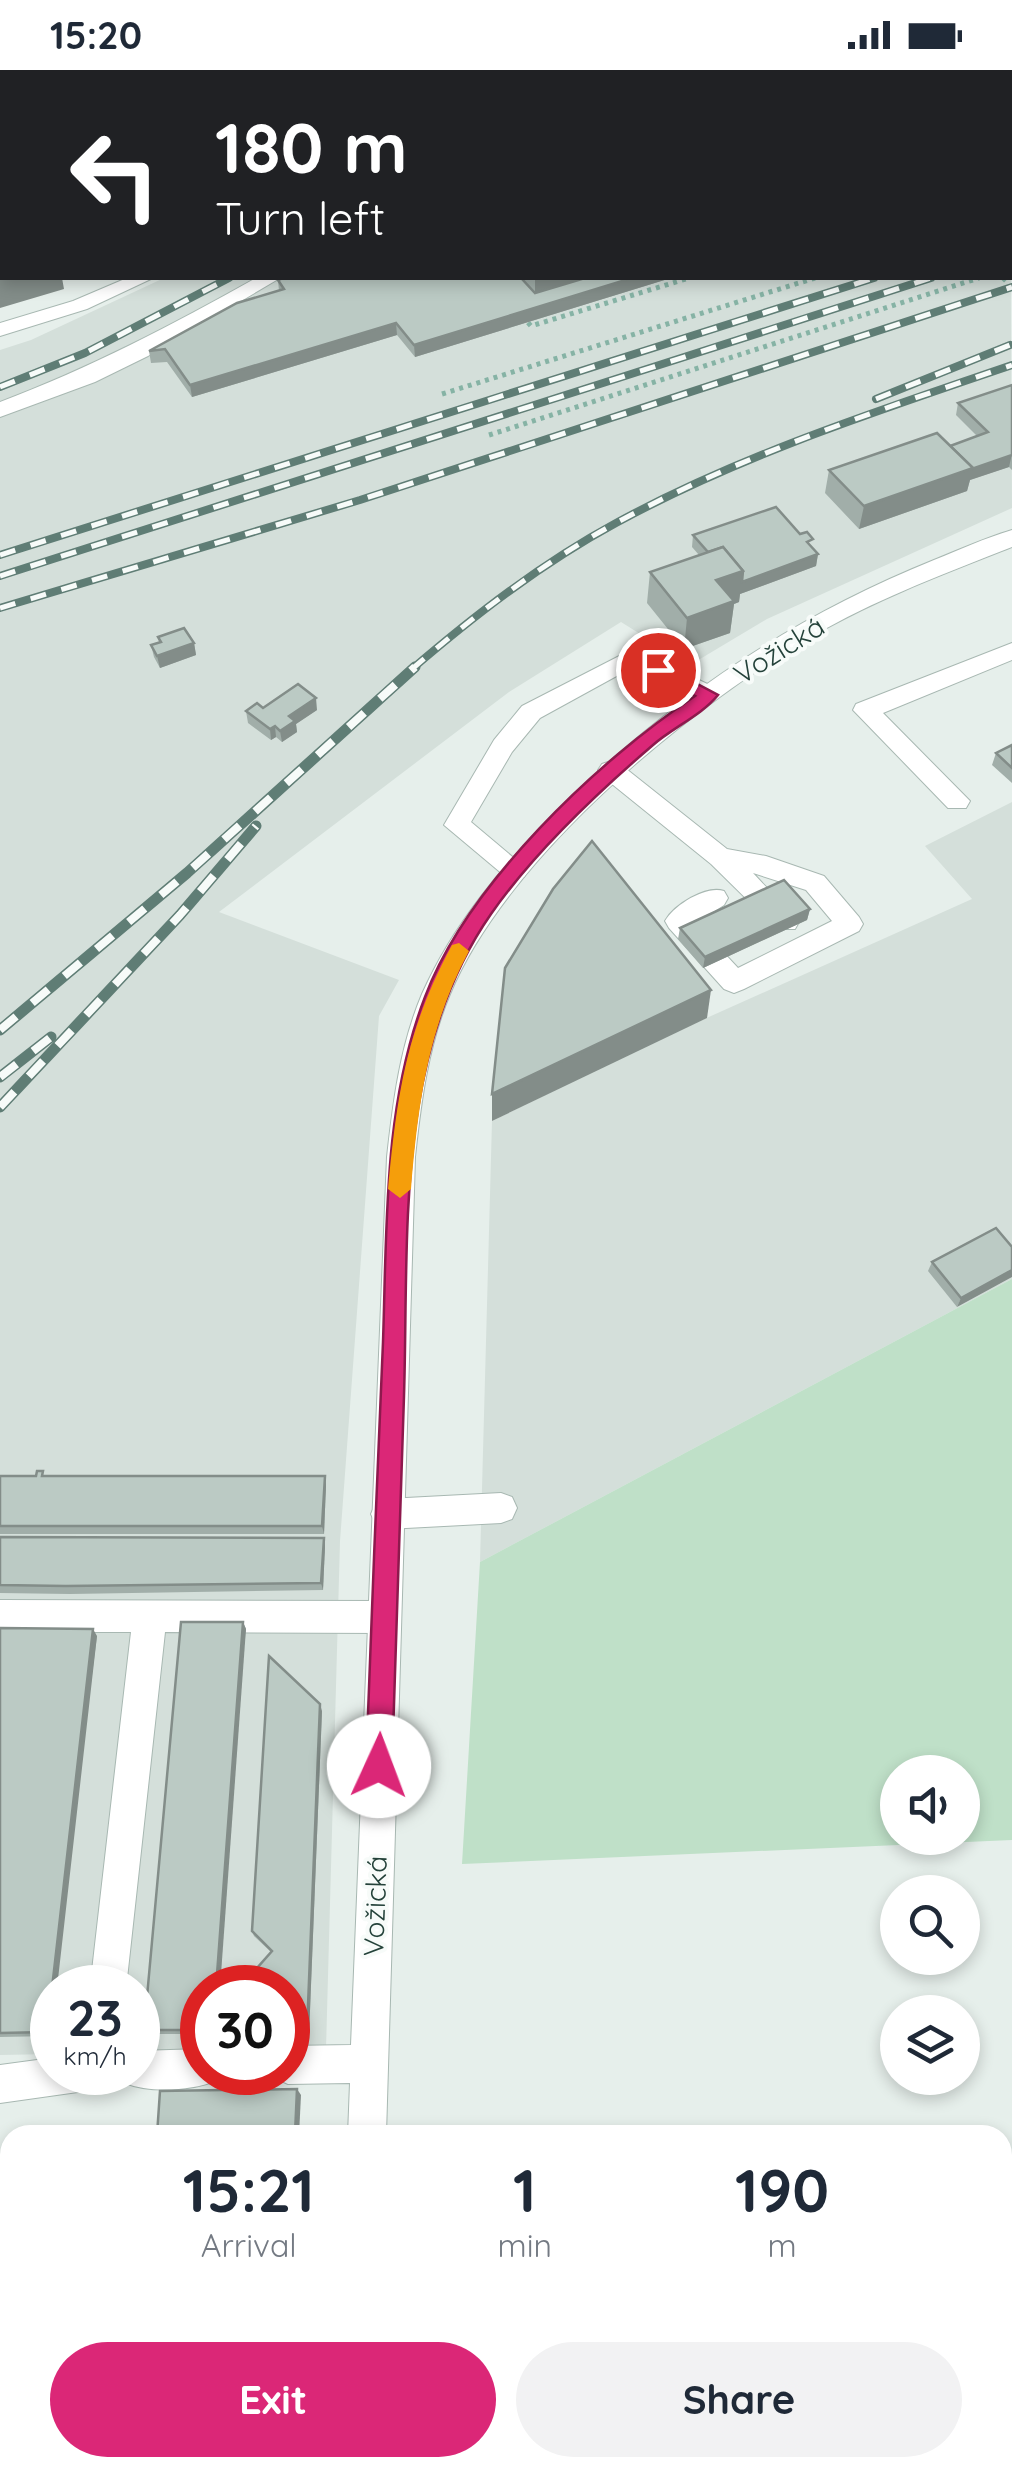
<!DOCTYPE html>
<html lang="en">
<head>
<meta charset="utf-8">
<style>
  :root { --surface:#fff; --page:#f2f2f3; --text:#1f2937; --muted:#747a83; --accent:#db2777 }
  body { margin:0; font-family:Quicksand,sans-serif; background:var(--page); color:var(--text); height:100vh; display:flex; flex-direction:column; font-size:38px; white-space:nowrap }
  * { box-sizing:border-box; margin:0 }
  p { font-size:32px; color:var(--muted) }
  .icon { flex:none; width:55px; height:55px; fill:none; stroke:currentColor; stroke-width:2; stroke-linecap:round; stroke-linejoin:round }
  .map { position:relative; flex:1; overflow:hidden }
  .panel { position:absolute; left:0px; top:2055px; width:1012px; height:352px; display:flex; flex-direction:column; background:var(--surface); border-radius:30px 30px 0 0; box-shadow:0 5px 15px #0003 }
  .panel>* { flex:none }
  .hud { position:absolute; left:0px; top:0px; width:1012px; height:210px; box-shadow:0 5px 15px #0003; background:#202124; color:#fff; overflow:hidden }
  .buttons { position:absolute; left:880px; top:1685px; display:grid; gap:20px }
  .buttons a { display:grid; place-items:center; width:100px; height:100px; border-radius:50%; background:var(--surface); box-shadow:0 5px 15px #0003; font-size:50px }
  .speed { position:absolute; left:30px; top:1895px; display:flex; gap:20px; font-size:50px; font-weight:700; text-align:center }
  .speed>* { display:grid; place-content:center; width:130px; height:130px; border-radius:50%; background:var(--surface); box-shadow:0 5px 15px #0003; line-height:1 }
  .speed small { font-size:25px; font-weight:400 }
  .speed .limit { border:15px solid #d22; background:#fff; color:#111 }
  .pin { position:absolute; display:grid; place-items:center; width:85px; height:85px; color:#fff; margin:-42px; border:5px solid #fff; border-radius:50%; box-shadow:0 2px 10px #0007 }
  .me { position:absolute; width:110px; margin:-55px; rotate:2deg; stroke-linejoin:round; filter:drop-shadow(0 0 8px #0008) }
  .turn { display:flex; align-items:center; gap:35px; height:210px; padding:0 50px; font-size:45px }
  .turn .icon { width:130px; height:130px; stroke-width:2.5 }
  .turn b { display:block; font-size:70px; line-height:85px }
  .eta { display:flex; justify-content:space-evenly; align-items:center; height:170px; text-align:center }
  .eta b { font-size:60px; font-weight:800; line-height:70px }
  .primary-button { display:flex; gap:20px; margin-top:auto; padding:20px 50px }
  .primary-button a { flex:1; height:115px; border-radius:60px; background:var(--accent); color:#fff; font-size:40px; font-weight:800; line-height:115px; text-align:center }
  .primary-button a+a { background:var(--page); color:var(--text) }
  .status { display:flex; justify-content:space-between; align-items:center; height:70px; padding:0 50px; background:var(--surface); direction:ltr }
  .status svg { height:28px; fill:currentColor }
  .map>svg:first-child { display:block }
</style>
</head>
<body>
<div class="status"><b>15:20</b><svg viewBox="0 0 49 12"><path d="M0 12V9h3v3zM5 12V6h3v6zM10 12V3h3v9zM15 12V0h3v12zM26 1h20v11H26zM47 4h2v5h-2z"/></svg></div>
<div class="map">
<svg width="1012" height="2406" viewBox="0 0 1012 2406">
  <rect width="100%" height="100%" fill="#e6efeb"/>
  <!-- built -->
  <g fill="#d4dfda">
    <polygon points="1010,60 1012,438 767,549 690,595 621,552 509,622 219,842 399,910 379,946 340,1471 326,1979 288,1979 288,1918 202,1918 202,1981 138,1982 138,1918 52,1918 52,1984 0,1985 0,280 31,270 164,208 1010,208"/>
    <polygon points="1012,732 1012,1209 480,1492 492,1051 653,972 972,829 925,776"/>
  </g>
  <!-- green -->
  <path fill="#bfe0c8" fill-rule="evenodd" d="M1012,1209V1770L462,1794L480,1492ZM898,1702H962V1768H898Z"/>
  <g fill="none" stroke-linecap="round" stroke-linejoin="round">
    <defs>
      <g id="lane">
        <polygon points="840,0 860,0 861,2 841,2"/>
        <polygon points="885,0 905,0 906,2 886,2"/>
        <polygon points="992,0 1012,0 1012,5 991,2"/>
        <path d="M256,208H280L148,286L95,312L0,347V332C90,298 172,255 256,208Z"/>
        <polygon points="1012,573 1012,590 883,643 970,731 966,738 948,738 853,640 856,634"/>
        <polygon points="633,579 718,619 721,625 709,634 700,631 633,597 540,648 512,682 471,752 528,800 524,807 506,807 444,755 494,670 522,636"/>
        <path d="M611,691L620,694L727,779L766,786L824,806L859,847L863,854L859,861L744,919L734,923L724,919L669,858L665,851C674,835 706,815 724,821L728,828L724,835L696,853L738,898L832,851L806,820L753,803L799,852L795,859H777L711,794L602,706L598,700L602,694Z"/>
        <polygon points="501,1423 512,1427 517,1438 512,1449 501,1453 387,1459 376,1455 371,1444 376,1433 387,1429"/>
        <polygon points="0,1530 384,1531 396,1536 401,1547 396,1558 384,1563 165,1562 126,1918 90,1918 131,1562 0,1562"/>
      </g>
      <g id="street">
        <polygon points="0,68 2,69 2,84 0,83"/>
        <polygon points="127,208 153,208 87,239 0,266 0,253 73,231"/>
        <path d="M1012,460V477C949,502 884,526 825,559C695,631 508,785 450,924C428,976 421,1032 415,1087L386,2065H348L350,2013L288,2014L275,2008L272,2002H288V1976L351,1975L387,1087C393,1032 400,976 422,924C453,854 503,795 557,741C666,632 790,548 934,490C959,480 985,468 1012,460Z"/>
        <path d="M202,1979V2002H219L215,2011C191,2021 149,2023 125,2013L120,2002H138V1981Z"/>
        <polygon points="52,1988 52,2002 104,2002 98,2015 85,2021 0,2033 0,1995"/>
        <polygon points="336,2398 378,2398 377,2406 335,2406"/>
      </g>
    </defs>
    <!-- lane casing -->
    <use href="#lane" stroke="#a8b8b2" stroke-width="2"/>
    <!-- street casing -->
    <use href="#street" stroke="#a8b8b2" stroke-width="2"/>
    <!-- path -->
    <g stroke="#86b3a5" stroke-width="5" stroke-dasharray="4 5" stroke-linecap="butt">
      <polyline points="737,2 744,0"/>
      <polyline points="1003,208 1007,212"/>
      <polyline points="522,246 531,256 689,208"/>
      <polyline points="442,324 815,208"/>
      <polyline points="489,365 979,208"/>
    </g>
    <!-- lane -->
    <use href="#lane" fill="#fff" fill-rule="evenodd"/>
    <!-- street -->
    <use href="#street" fill="#fff" fill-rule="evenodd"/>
    <defs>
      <g id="rail-far1">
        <polyline points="0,317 85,283 229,208"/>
        <polyline points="876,329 1010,275"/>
        <polyline points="0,485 874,208"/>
        <polyline points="0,506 931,208"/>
        <polyline points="0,538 360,430 1012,217"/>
        <path d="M412,599C475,545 542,493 616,453C741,385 877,341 1012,295"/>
      </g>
      <g id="rail">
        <polyline points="0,960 187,803 415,597"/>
        <polyline points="0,1007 51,967"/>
        <polyline points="0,1037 180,845 256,756"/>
      </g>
    </defs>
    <!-- rail-far1 casing -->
    <use href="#rail-far1" stroke="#5f7d75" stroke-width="8"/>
    <!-- rail casing -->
    <use href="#rail" stroke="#5f7d75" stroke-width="11"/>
    <!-- rail-far1 -->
    <use href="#rail-far1" stroke="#f7fbf9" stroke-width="5" stroke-dasharray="16" stroke-linecap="butt"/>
    <!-- rail -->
    <use href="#rail" stroke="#f7fbf9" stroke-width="8" stroke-dasharray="21" stroke-linecap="butt"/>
  </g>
  <!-- wall -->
  <g fill="#a1aea9">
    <polygon points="283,208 671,208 415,287 397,265 192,327 167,292 151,293 149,281 279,221 278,210"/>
    <polygon points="1012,315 1012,400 1009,397 970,410 967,421 859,459 825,423 829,400 950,376 977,366 956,345 958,333"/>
    <polygon points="693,465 812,478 818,484 816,496 740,524 739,532 734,534 730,563 684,579 647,533 650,502 699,485 692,477"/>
    <polygon points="158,567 194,573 196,585 160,598 154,587 151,575 159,572"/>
    <polygon points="263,638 317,640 296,654 297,662 282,672 276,667 271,670 248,653 246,641"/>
    <polygon points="1012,675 1012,713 992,695 996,683"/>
    <polygon points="810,839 807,850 703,898 678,869 680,858"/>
    <polygon points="996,1158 957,1237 928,1201 932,1192"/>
    <polygon points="0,1406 325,1406 326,1415 324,1464 0,1464"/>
    <polygon points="0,1467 324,1468 325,1476 323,1520 70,1524 0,1523"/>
    <polygon points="243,1552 246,1559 202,1918 202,1964 148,1964 144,1960"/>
    <polygon points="0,1558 97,1566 52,1918 52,1966 0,1967"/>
    <polygon points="322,1641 309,1965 288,1965 288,1918 271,1882 254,1866 252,1861"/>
  </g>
  <!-- shaded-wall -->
  <g fill="#838d89">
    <polygon points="0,0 61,0 62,2 2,2 2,24 0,20"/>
    <polygon points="104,0 178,0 168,2 104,2"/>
    <polygon points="253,0 284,0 275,2 253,2"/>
    <polygon points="937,0 966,0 954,2 937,2"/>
    <polygon points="1012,79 1012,101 1010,101 1010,80"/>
    <polygon points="2,203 2,208 62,208 64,219 0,238 0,204"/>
    <polygon points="535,208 624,208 535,235"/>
    <polygon points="632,208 671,208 415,287 414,275"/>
    <polygon points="396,253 397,265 192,327 190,315"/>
    <polygon points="1012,384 1009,397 970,410 967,421 859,459 864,436"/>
    <polygon points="818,484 816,496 740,524 739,532 734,534 730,563 684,579 687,548 716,510 743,501"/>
    <polygon points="194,573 196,585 160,598 157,586"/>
    <polygon points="316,628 317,640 296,654 297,662 282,672 280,661 289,646"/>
    <polygon points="275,656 276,667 271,670 270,659"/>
    <polygon points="810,839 807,850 703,898 705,887"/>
    <polygon points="711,920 707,948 492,1051 492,1024"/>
    <polygon points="1012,1200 1012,1207 957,1237 961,1228"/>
    <polygon points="325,1406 326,1415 324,1464 322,1456"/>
    <polygon points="324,1468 325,1476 323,1520 321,1513"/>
    <polygon points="243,1552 246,1559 220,1918 216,1918"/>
    <polygon points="93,1559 97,1566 57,1918 52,1918 52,1966 47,1962"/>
    <polygon points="320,1634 322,1641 309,1965 307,1961"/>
    <polygon points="297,2019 301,2025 299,2065 295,2064"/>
  </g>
  <!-- building -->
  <g fill="#bbcac4" stroke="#838d89" stroke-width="2.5">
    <polygon points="435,0 547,0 548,1 541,2 421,2"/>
    <polygon points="1012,46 1012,79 1010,80 1010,47"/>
    <polygon points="0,104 2,107 2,203 0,204"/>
    <polygon points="283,208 521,208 535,223 585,208 632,208 414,275 396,253 190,315 165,279 149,281 237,233 284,219 278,210"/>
    <polygon points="1012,315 1012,385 963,402 973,398 950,376 988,362 958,333"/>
    <polygon points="937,363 973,398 864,436 829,400"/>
    <polygon points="776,437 800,464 807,462 813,469 807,472 818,484 742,512 743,501 723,477 708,482 693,465"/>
    <polygon points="723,477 743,501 716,510 734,531 687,548 650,502"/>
    <polygon points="184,558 194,573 157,586 151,575 161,572 158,567"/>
    <polygon points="298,614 316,628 289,646 295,651 280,661 275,656 270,659 246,641 257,633 263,638"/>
    <polygon points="1012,675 1012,698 996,683"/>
    <polygon points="592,771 711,920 492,1024 505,898 553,819"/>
    <polygon points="784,810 810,839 705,887 680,858"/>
    <polygon points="996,1158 1012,1177 1012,1200 961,1228 932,1192"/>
    <polygon points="37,1401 43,1401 42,1406 325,1406 322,1456 0,1456 0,1406 36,1406"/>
    <polygon points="0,1467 324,1468 321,1513 66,1516 0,1515"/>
    <polygon points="181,1552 243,1552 216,1918 202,1918 202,1960 144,1960"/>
    <polygon points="0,1558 93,1559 47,1962 0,1963"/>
    <polygon points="269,1586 320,1634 307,1961 288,1961 288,1918 248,1918 249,1907 272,1881 252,1861"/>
    <polygon points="297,2019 295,2064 157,2065 160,2021"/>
  </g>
  <!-- route -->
  <path fill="#db2777" stroke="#8e194d" stroke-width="2.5" d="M658,593L718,625C702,645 672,658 653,675C597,723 533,784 491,844C394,983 409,1165 404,1326C400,1450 396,1573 392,1696L388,1705L379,1709L370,1705L366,1696C371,1555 377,1413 383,1272C387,1157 383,1036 425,927C467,815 597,691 695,626L652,604L649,600Z"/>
  <!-- slow -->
  <path fill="#f59e0b" d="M459,873L469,881C428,957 418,1034 411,1119L400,1128L388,1119C397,1025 406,960 452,875Z"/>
  <g text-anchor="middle" stroke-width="8" stroke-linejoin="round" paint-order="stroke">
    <!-- street labels -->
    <g font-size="28" fill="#24423a" stroke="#f7fbf9">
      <text transform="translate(779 580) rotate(-32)" y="10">Vožická</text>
      <text transform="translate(375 1836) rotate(-88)" y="10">Vožická</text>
    </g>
  </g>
</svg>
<div class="buttons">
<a><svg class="icon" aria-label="sound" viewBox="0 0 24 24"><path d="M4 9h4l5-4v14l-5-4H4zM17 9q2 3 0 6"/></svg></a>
<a><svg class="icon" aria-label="search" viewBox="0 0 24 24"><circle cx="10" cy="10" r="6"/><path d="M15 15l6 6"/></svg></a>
<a><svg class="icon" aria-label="layers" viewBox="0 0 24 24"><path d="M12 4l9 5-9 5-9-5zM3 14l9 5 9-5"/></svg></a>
</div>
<div class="speed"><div>23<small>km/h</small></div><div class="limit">30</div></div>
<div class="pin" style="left:658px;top:600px;background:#d93025"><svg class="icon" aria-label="arrive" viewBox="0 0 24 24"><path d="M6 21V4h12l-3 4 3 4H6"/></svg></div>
<svg class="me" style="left:379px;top:1696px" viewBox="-20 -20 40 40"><circle r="19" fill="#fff"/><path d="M0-13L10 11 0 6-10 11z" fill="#db2777"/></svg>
<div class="hud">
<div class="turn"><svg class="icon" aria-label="left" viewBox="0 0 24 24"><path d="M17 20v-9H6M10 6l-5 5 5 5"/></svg><div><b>180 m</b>Turn left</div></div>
</div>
<section class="panel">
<div class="eta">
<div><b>15:21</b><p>Arrival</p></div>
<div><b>1</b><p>min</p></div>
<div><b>190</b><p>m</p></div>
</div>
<div class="primary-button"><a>Exit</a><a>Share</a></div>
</section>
</div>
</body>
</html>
